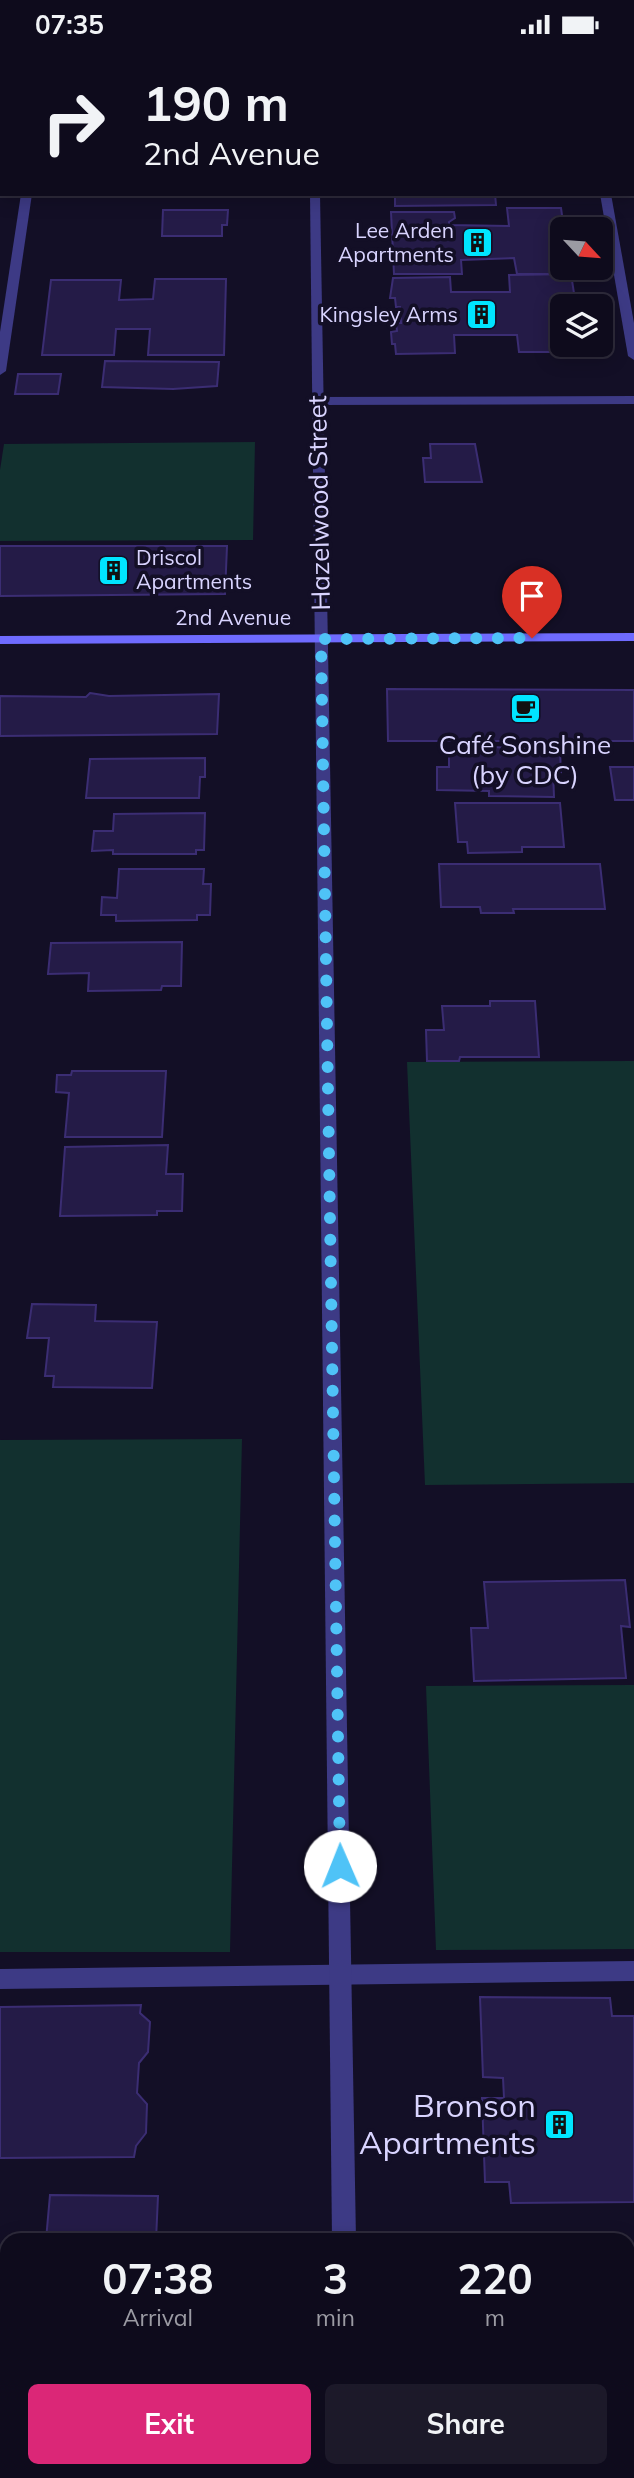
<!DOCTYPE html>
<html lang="en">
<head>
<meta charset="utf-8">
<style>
  :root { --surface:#0e0b1c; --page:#1c1929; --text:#f1f3f6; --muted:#9b9ba3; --line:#2e2b3b; --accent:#db2777 }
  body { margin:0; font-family:Mulish,sans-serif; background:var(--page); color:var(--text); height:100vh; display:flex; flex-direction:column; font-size:26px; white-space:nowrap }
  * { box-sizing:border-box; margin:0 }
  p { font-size:23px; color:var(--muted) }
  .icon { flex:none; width:38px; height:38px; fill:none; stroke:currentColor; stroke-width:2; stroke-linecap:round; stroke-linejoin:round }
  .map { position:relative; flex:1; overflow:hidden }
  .sheet { position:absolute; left:0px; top:2184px; width:635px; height:245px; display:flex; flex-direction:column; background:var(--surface); border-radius:21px 21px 0 0; box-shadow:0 4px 18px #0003,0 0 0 2px var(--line) }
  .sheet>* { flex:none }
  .banner { position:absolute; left:0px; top:0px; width:635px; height:147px; box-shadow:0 4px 18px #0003,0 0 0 2px var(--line); background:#0e0b1c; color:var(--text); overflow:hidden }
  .needle { width:46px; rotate:116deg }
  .buttons { position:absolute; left:550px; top:168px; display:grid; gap:14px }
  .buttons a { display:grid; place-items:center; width:63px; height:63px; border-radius:10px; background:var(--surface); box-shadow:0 4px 18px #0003,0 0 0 2px var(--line); font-size:35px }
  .pin { position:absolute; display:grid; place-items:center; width:60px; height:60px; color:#fff; margin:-72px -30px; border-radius:50% 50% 50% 0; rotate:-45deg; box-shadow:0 0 7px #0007 }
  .pin .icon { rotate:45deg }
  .me { position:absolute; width:77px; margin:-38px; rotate:359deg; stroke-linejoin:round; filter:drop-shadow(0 0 5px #0008) }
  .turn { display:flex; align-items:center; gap:24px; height:147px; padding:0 28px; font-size:32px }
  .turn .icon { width:91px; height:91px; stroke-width:2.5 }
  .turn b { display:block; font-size:49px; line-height:60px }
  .eta { display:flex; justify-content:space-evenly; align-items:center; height:119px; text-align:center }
  .eta b { font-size:42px; font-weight:700; line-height:49px }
  .action { display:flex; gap:14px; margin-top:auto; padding:14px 28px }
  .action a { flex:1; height:80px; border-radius:10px; background:var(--accent); color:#fff; font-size:28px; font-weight:700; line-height:80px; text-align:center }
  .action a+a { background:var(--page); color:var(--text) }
  .status { display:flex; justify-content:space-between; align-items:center; height:49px; padding:0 35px; background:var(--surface); direction:ltr }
  .status svg { height:19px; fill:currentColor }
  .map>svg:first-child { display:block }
</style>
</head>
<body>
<div class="status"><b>07:35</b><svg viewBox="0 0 49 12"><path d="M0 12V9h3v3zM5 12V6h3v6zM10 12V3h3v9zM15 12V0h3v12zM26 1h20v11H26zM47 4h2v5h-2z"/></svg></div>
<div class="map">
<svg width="634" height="2429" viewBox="0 0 634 2429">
  <rect width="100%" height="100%" fill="#130f26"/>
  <!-- green -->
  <g fill="#12302f">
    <polygon points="255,393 253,491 0,492 0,421 4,395"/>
    <polygon points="634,1012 634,1434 425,1436 407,1013"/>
    <polygon points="242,1390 230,1903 0,1903 0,1391"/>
    <polygon points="634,1636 634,1900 436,1901 426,1637"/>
  </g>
  <!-- building -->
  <g fill="#241b47" stroke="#3b2d73" stroke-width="2">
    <polygon points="172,0 239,0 172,2"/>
    <polygon points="395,145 495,145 496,156 395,157"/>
    <polygon points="507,159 561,159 564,180 562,219 570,219 571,225 517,225 514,209 461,211 462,225 394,225 391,163 454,163 455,169 449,173 449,176 509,177"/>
    <polygon points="163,161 228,161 227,176 222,176 222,187 162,187"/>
    <polygon points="571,225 576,257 562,257 562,296 582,296 583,303 519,303 517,286 454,286 455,304 396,305 395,295 392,295 391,283 397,282 396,274 401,274 400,258 396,258 395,249 390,249 393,229 450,228 451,243 510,243 509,226"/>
    <polygon points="155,230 226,230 224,306 148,306 150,280 116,280 114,306 42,306 51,231 121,231 119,251 153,250"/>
    <polygon points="105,312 219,313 217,337 173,340 102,338"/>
    <polygon points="18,325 61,325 58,345 15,345"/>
    <polygon points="430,395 475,395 482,433 425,433 423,409 431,409"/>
    <polygon points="0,497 227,497 225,545 0,547"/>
    <polygon points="387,640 634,641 634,692 388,692"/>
    <polygon points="90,644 109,647 219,645 217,685 0,687 0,647 86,648"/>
    <polygon points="494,698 560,702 561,723 553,722 554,748 489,747 489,742 437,741 437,718 449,718 449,707 455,701 489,702"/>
    <polygon points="205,709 205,728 200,728 199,749 86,749 90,710"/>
    <polygon points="610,718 634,718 634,751 615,751"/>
    <polygon points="455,754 560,754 564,798 522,798 522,803 468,804 467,793 458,793"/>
    <polygon points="205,764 204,801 196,801 196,805 113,805 113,801 92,802 94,782 113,782 114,765"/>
    <polygon points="439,815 600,815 605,860 513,860 514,864 481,864 480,858 441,858"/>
    <polygon points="119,820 204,820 203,835 211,835 210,866 197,866 197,871 116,872 116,866 101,866 102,848 117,849"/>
    <polygon points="182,893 181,937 162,937 161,941 88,942 89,924 48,925 51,894"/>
    <polygon points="490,952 535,952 539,1008 460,1008 459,1012 427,1012 426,981 444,981 442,957 490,957"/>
    <polygon points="72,1022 166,1022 162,1088 65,1088 69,1044 56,1043 57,1026 71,1026"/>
    <polygon points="168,1096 166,1125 183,1125 182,1162 157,1162 157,1166 60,1167 65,1098"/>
    <polygon points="32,1255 96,1256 95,1272 157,1273 152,1339 53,1338 54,1327 45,1327 49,1289 27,1289"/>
    <polygon points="625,1531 630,1578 621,1577 626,1629 474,1632 471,1579 488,1579 484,1533"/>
    <polygon points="480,1948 610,1949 612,1967 634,1967 634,2153 511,2154 509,2133 485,2133 482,2049 504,2049 503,2029 483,2028"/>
    <polygon points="141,1956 140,1964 150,1973 148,2003 139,2014 137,2044 147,2055 146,2084 136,2097 134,2108 0,2109 0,1958"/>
    <polygon points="50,2146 158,2147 156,2191 46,2191"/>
    <rect x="0" y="2201" width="7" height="116"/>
    <polygon points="41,2422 150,2422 149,2429 41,2429"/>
  </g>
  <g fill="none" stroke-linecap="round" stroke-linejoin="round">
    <!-- lane -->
    <g fill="#3d3a85" fill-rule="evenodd">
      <polygon points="44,0 54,0 43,2"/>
      <rect x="575" y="0" width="10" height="2"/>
      <polygon points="21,145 32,145 6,322 0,326 0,283"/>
      <polygon points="600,145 611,145 634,274 634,311 628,307"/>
      <polygon points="634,347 634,355 318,356 312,352 318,348"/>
      <polygon points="634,1912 634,1932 0,1940 0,1920"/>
      <rect x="628" y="2262" width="6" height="24"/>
      <polygon points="628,2396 634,2398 634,2429 617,2429 616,2422 628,2422"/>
    </g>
    <!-- street -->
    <g fill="#3d3a85" fill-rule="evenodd">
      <rect x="308" y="0" width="10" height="2"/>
      <polygon points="310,145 320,145 356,2191 332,2191"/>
      <rect x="334" y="2422" width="24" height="7"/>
    </g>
    <!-- secondary -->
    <polygon fill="#6f6bff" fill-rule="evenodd" points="634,584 634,592 0,595 0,587"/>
  </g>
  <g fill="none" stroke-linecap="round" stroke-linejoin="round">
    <!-- route -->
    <polyline stroke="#4fc3f7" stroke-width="12" stroke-dasharray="0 21.6" points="340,1817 321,590 532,589"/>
  </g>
  <!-- icons -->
  <defs>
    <symbol id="building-square" viewBox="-11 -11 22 22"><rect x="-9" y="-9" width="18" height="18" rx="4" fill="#00e5ff" stroke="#130f26"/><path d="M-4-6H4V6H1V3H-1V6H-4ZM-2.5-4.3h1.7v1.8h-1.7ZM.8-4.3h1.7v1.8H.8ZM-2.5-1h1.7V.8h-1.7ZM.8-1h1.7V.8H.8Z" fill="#111"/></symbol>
    <symbol id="cafe-square" viewBox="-11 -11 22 22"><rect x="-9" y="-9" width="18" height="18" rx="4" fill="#00e5ff" stroke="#130f26"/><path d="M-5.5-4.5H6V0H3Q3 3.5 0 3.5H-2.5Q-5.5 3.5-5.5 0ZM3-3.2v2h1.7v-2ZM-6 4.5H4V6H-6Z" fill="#111"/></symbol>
  </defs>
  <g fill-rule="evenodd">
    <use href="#building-square" x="460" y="176" width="35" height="35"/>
    <use href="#building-square" x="464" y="248" width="35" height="35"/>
    <use href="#building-square" x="96" y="504" width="35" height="35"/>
    <use href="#cafe-square" x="508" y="642" width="35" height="35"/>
    <use href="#building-square" x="542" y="2058" width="35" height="35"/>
  </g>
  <g text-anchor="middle" stroke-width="7" stroke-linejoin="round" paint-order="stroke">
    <!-- far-poi labels -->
    <g font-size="21" fill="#d9d4ff" stroke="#130f26" text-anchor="end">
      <text x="454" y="189">Lee Arden<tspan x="454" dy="24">Apartments</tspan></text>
      <text x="458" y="273">Kingsley Arms</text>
      <text x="136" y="516" text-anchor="start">Driscol<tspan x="136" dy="24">Apartments</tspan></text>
    </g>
    <!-- far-street labels -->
    <g font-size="21" fill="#d9d4ff" stroke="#130f26">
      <text x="233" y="576">2nd Avenue</text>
    </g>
    <!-- street labels -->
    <g font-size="26" fill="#d9d4ff" stroke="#130f26">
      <text transform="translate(319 454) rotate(-91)" y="9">Hazelwood Street</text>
    </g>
    <!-- poi labels -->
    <g font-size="26" fill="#d9d4ff" stroke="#130f26">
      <text x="525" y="705">Café Sonshine<tspan x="525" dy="30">(by CDC)</tspan></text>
    </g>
    <!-- near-poi labels -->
    <g font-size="32" fill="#d9d4ff" stroke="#130f26" text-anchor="end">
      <text x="536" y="2068">Bronson<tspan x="536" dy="37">Apartments</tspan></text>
    </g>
  </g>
</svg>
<div class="buttons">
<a><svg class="needle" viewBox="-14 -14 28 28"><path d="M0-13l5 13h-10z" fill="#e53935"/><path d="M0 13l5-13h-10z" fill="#9b9ba3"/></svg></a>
<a><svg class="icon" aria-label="layers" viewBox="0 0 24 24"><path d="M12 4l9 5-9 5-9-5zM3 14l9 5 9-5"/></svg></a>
</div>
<div class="pin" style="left:532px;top:589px;background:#d93025"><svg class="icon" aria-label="arrive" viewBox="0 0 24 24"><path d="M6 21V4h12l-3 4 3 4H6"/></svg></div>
<svg class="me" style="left:340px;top:1817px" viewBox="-20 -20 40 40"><circle r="19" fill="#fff"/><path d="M0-13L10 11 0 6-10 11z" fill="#4fc3f7"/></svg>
<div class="banner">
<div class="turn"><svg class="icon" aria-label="right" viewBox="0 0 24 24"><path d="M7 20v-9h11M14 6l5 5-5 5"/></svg><div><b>190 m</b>2nd Avenue</div></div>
</div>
<section class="sheet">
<div class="eta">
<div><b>07:38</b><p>Arrival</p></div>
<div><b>3</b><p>min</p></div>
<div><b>220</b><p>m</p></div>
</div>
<div class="action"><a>Exit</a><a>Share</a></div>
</section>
</div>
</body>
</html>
